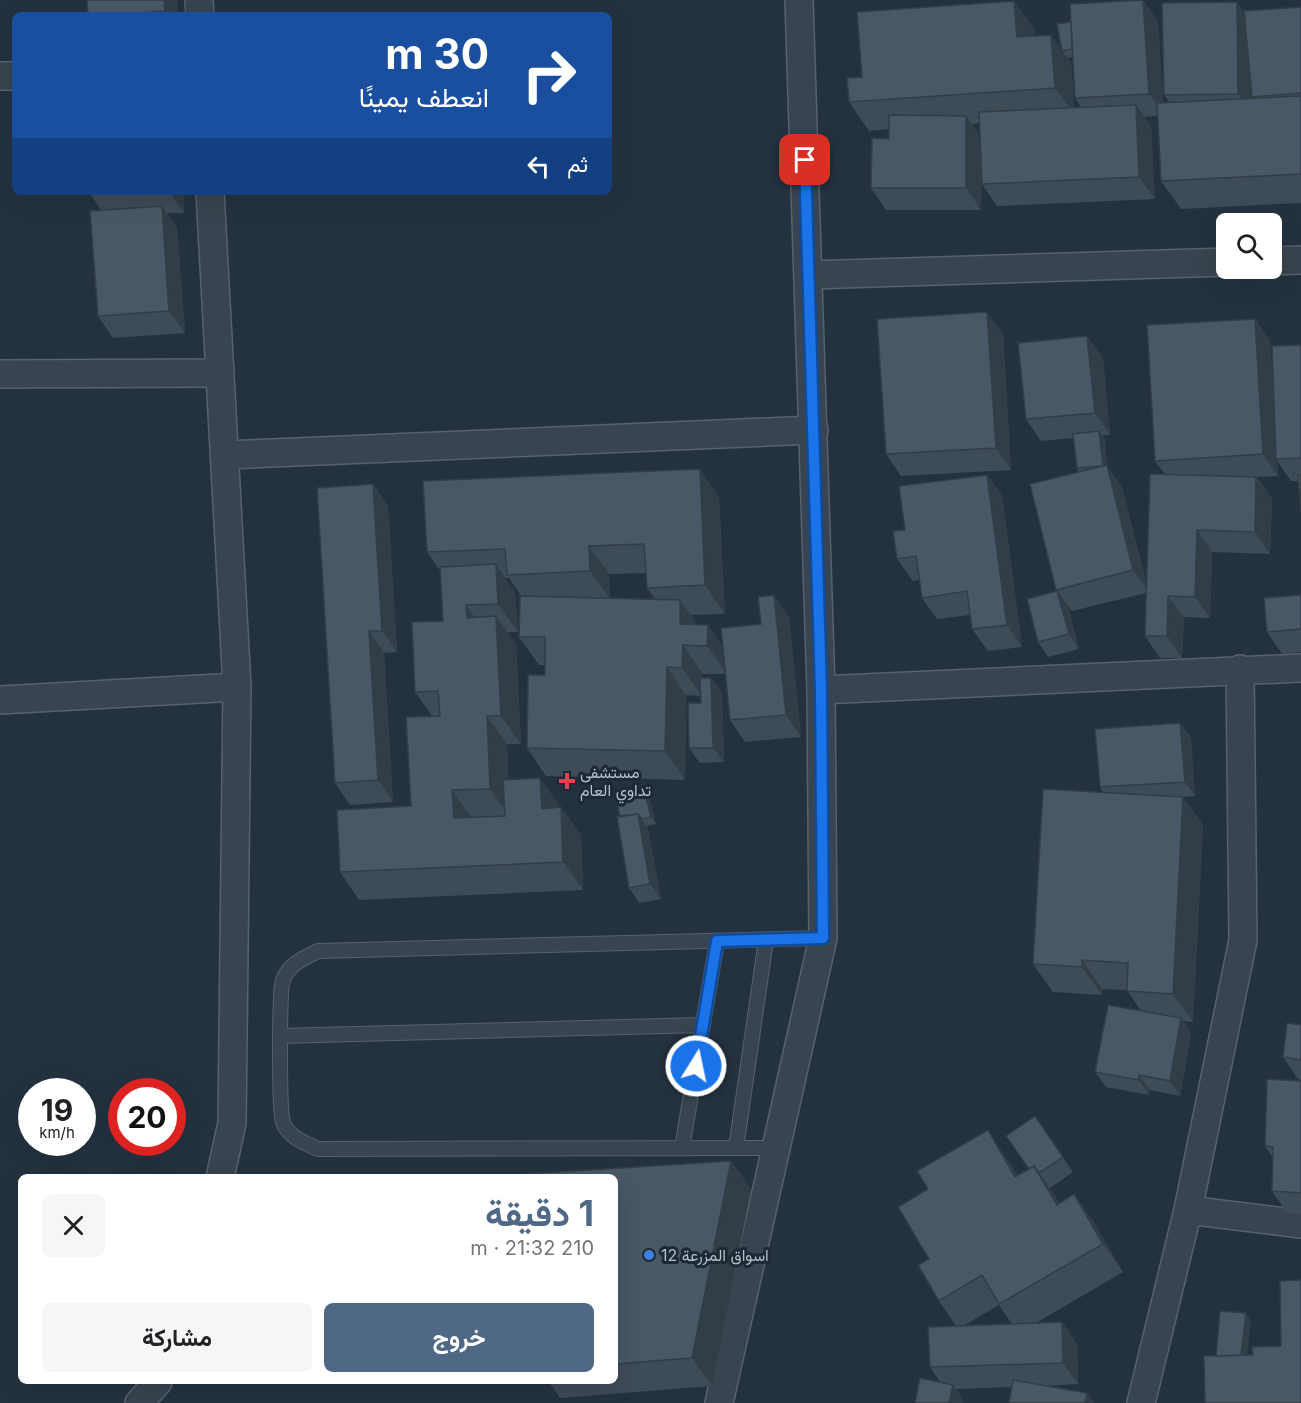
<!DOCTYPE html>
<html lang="ar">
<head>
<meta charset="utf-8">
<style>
  :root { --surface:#fff; --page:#f6f6f6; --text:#202124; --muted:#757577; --accent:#4f6885 }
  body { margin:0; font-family:Inter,Vazirmatn,sans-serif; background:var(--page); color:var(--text); direction:rtl; height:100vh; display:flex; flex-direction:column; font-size:22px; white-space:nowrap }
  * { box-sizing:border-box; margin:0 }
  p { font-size:20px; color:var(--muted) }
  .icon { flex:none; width:33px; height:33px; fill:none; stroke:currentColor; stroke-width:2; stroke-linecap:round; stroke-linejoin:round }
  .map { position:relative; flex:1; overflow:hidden; direction:ltr }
  .side { position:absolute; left:18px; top:1174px; width:600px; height:210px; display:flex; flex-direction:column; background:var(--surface); border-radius:9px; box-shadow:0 6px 24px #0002; direction:rtl }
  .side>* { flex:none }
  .hud { position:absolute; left:12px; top:12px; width:600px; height:183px; border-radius:9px; box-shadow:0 6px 24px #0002; direction:rtl; background:#1a4fa0; color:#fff; overflow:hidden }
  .fabs { position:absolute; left:1216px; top:213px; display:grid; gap:12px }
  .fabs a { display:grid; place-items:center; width:66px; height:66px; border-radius:9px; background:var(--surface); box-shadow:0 6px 24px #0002; font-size:30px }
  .speed { position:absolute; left:18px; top:1078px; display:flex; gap:12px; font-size:30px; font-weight:700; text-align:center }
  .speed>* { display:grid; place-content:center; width:78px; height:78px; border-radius:50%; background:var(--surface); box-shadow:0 6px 24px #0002; line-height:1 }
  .speed small { font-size:15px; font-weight:400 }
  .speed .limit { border:9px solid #d22; background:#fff; color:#111 }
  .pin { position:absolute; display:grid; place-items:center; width:51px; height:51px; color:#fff; margin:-26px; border-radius:12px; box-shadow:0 3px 9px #0006 }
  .me { position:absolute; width:66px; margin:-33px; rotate:10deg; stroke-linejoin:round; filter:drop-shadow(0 0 4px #0008) }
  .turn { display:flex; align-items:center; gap:21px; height:126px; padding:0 24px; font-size:27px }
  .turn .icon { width:78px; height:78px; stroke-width:2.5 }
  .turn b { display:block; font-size:42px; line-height:51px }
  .then { display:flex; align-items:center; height:57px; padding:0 24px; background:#0003; gap:12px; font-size:22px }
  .round { display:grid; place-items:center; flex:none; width:63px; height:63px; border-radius:9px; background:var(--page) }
  .headline { display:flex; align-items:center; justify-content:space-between; height:102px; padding:0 24px }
  h1 { font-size:36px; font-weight:700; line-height:45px; color:var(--accent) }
  .button { display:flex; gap:12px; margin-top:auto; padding:12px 24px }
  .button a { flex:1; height:69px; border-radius:9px; background:var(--accent); color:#fff; font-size:24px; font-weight:700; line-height:69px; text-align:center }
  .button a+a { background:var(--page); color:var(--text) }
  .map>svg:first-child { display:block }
</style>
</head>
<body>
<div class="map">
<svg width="1301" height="1403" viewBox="0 0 1301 1403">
  <rect width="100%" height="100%" fill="#243240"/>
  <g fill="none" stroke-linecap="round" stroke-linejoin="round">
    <defs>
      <g id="lane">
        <polyline points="280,1036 703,1025"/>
        <polyline points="682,1148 717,941"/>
        <polyline points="736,1148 766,940"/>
        <path d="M776,1148L318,1149C305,1143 288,1137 283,1122C279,1110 279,991 283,980C289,964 304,958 318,951L823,938"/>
      </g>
      <g id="street">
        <polyline points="199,0 200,15"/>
        <polyline points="0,76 15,76"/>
        <polyline points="210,192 237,687 232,1123 220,1178"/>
        <polyline points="1272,261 1301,260"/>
        <polyline points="809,275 1227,262"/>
        <polyline points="0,374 220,373"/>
        <polyline points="225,455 814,430"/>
        <polyline points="821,690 1301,668"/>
        <polyline points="0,700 237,687"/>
        <polyline points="1188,1210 1301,1224"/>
        <polyline points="139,1403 158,1382"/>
        <polyline points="719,1403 823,938 821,690 799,0"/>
        <polyline points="1141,1403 1188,1210 1243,940 1240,669"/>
      </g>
    </defs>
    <!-- lane casing -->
    <use href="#lane" stroke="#56626d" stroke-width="16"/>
    <!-- street casing -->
    <use href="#street" stroke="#56626d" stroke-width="30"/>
    <!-- lane -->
    <use href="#lane" stroke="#38444f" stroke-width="14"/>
    <!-- street -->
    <use href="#street" stroke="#38444f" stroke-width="27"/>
  </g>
  <!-- wall -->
  <g fill="#3e4c58" fill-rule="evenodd">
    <polygon points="177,0 178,15 88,15"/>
    <path d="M1143,0L1158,22L1163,103L1169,102L1164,95L1245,13L1301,7V203L1181,209L1161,181L1158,116L1144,117L1151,126L1155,199L997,206L982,184L981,168V210H886L871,188L889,139V129L869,131L849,102L862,77L1014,1L1034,29L1035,36L1061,50L1071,22ZM1073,57L1075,98L1081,107H1074L1071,63L1068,58ZM979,123L980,135L972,124Z"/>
    <polygon points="90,192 183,192 184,213 167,213 177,228 185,333 113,338 98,316 101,210 90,194"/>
    <polygon points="1255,319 1270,341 1274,406 1301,345 1301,512 1299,481 1291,481 1277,461 1278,476 1257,477 1272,499 1270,554 1212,552 1210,618 1184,617 1182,658 1160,658 1145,636 1146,593 1072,611 1056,590 1079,472 1077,468 1073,438 1041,441 1026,419 1103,358 1110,435 1102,435 1105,439 1107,466 1122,487 1147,586 1165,474 1155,461"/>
    <polygon points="1003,334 1011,470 901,476 886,454"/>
    <polygon points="987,475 1002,496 1022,647 988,651 972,629 970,615 937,619 922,598 919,580 913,581 897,559 905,530"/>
    <polygon points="373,484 388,506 397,652 384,653 393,802 350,805 335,783"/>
    <path d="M719,497L725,614L691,615L698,625H708L722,646L761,624L789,617L801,737L745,742L730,720L725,674H703L702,678H711L722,693L724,762L700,763L689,748L701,703L700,696L686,695L685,780L546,776L527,748L545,675V665H539L519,637L522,597L509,578H505L515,592L518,632H507L516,644L521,744H507L508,779L561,807L581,835L583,890L359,900L340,872L411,806L432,716L415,692L443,621L441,572L427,552ZM646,573L647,588L655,599L610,598L609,574Z"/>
    <polygon points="1301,595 1301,652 1282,654 1267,632"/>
    <polygon points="1068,606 1079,649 1048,657 1038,642"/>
    <polygon points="1180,723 1191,738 1195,796 1183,797 1203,825 1193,1022 1183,1021 1191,1033 1180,1096 1150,1090 1149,1095 1106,1087 1095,1072 1141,1011 1127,990 1102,989 1102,995 1053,992 1033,964 1103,793 1100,787"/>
    <polygon points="643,786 648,793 656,824 647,826 648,829 661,899 639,903 629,888 620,816"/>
    <polygon points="1301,1025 1301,1080 1298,1079 1283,1057"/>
    <polygon points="1301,1081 1301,1214 1287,1213 1272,1191 1273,1158 1265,1146"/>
    <path d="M1035,1116L1073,1172L1050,1188L1059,1203L1074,1194L1094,1223L1123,1272L1036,1323L1062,1322L1077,1344L1078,1384L1045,1386L1087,1393L1094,1403H1009L1012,1387L956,1389L963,1400L940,1382L930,1367L956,1326L939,1301L929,1259L1007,1159L1017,1175L1029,1169ZM999,1305L1012,1324L965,1325Z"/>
    <polygon points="731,1161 751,1189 712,1386 560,1398 549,1382 615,1382 615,1178"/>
  </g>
  <!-- shaded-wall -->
  <g fill="#323e47">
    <polygon points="164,0 177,0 178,15 168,15 165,11"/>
    <polygon points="1143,0 1158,22 1164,116 1149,94"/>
    <polygon points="1014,1 1034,29 1037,65 1017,37"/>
    <polygon points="1237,2 1252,24 1252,97 1253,98 1254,116 1238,94"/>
    <polygon points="1051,35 1071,63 1075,116 1055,88"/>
    <polygon points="1136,105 1151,126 1155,199 1139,177"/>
    <polygon points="966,116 982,138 981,210 966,188"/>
    <polygon points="169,192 183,192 184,213"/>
    <polygon points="162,206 177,228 185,333 169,311"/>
    <polygon points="987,312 1003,334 1011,470 996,448"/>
    <polygon points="1255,319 1270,341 1277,459 1276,459 1277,461 1278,476 1263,454"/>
    <polygon points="1087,336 1103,358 1110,435 1095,413"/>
    <polygon points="1099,431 1105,439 1107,466 1122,487 1148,592 1133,570 1103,466"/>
    <polygon points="700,469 719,497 725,614 705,585"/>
    <polygon points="987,475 1002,496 1022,647 1007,625"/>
    <polygon points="1256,477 1272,499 1270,554 1255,532"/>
    <polygon points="373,484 388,506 397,652 382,631"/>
    <polygon points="1197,530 1212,552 1210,618 1195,597"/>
    <polygon points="589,546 609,574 610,599 590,571"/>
    <polygon points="496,564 515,592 518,632 498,604"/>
    <polygon points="1057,591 1068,606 1079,649 1069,634"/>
    <polygon points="774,595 789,617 801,737 786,715"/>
    <polygon points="1168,596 1184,617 1182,658 1167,636"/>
    <polygon points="680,600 700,628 680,624"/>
    <polygon points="466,605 486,633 467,618"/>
    <polygon points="496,616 516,644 521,744 501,716"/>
    <polygon points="708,625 727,653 727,674 707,646"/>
    <polygon points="369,631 384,653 393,802 378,780"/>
    <polygon points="683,645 703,674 702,696 682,668"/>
    <polygon points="667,667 686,695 685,780 665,751"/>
    <polygon points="711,678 722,693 724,762 713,748"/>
    <polygon points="487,716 507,744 510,817 490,789"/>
    <polygon points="1180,723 1191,738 1195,796 1185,782"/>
    <polygon points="540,778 560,806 562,837 542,809"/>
    <polygon points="643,786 648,793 656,824 651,817"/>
    <polygon points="452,790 472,819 454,818"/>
    <polygon points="1183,797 1203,825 1193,1022 1173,994"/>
    <polygon points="561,807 581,835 583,890 563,862"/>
    <polygon points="638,814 648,829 661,899 650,884"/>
    <polygon points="1082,960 1102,989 1102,995 1082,967"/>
    <polygon points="1181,1018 1191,1033 1180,1096 1170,1081"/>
    <polygon points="1139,1075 1150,1090 1149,1095 1139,1080"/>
    <polygon points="988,1130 1007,1159 1035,1205 1015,1177"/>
    <polygon points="731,1161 751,1189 712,1386 692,1358"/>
    <polygon points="1034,1166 1054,1194 1076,1233 1057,1205"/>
    <polygon points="1074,1194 1094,1223 1123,1272 1103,1244"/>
    <polygon points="1246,1313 1251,1321 1246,1366 1241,1359"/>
    <polygon points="1062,1322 1077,1344 1078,1384 1063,1363"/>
    <polygon points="953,1385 963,1400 963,1403 949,1403"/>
    <polygon points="1087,1393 1094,1403 1085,1403"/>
  </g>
  <!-- building -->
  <g fill="#485866" stroke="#323e47" stroke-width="1.5">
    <polygon points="87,0 164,0 165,11 119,15 88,15"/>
    <polygon points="1143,0 1149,94 1075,98 1070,4"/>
    <polygon points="1014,1 1017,37 1051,35 1055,88 849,102 847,78 862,77 857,12"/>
    <polygon points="1237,2 1238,94 1164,95 1162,3"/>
    <polygon points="1301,7 1301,93 1252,97 1244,11"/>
    <polygon points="1071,22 1072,49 1062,51 1057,24"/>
    <polygon points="1301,96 1301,174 1161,181 1157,103"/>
    <polygon points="1136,105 1139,177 982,184 979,112"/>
    <polygon points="889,115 966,116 966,188 871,188 872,138 889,139"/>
    <polygon points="90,192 135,192 90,194"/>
    <polygon points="162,206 169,311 98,316 90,211"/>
    <polygon points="987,312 996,448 886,454 877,319"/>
    <polygon points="1255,319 1263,454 1155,461 1147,325"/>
    <polygon points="1087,336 1095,413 1026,419 1018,343"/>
    <polygon points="1301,345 1301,458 1276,459 1272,346"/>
    <polygon points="1099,431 1103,466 1077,468 1073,434"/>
    <polygon points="1107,465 1133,570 1056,590 1030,484"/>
    <polygon points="700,469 705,585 647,588 644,544 589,546 590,571 507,575 505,549 427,552 423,481"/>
    <polygon points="1150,474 1256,477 1255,532 1197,530 1195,597 1168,596 1167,636 1145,636"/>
    <polygon points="987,475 1007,625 972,629 967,591 922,598 916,556 897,559 893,531 905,530 899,486"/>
    <polygon points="1298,475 1301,475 1301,512"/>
    <polygon points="373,484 382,631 369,631 378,780 335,783 317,488"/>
    <polygon points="496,564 498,604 466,605 467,618 496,616 501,716 487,716 490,789 452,790 454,818 505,816 503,780 540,778 542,809 561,807 563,862 340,872 337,810 411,806 406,717 440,716 438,691 415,692 412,622 443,621 440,567"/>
    <polygon points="1057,591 1069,634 1038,642 1027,599"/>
    <polygon points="774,595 786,715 730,720 721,628 761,624 758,597"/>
    <polygon points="1301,595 1301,629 1267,632 1264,598"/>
    <polygon points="520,596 680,600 680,624 708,625 707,646 683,645 682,668 667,667 665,751 527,748 528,675 545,675 545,637 519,637"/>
    <polygon points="700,678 711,678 713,748 689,748 688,703 701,703"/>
    <polygon points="1180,723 1185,782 1100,787 1095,729"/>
    <polygon points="643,786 651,817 642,819 638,814 620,816 614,793"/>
    <polygon points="1043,789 1183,797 1173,994 1127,991 1128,963 1082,960 1082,967 1033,964"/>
    <polygon points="638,814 650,884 629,888 617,817"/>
    <polygon points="1108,1005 1181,1018 1170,1081 1139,1075 1139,1080 1095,1072"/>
    <polygon points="1287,1023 1301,1025 1301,1060 1283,1057"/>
    <polygon points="1267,1079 1301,1081 1301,1193 1272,1191 1273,1147 1265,1146"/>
    <polygon points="1035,1116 1063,1157 1039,1173 1034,1166 1029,1169 1006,1136"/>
    <polygon points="988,1130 1015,1177 1034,1166 1057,1205 1074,1194 1103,1244 999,1304 982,1275 939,1301 918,1265 929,1259 898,1207 928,1189 917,1171"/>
    <polygon points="731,1161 692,1358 615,1364 615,1178 525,1178 525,1174"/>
    <polygon points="1301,1280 1301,1403 1205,1403 1204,1356 1253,1355 1252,1347 1281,1346 1280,1281"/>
    <polygon points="1220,1311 1246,1313 1241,1355 1216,1356"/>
    <polygon points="1062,1322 1063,1363 930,1367 928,1327"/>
    <polygon points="920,1378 953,1385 949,1403 915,1403"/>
    <polygon points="1013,1380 1087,1393 1085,1403 1009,1403"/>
  </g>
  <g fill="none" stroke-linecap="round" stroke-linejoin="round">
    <defs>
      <polyline id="route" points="696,1066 717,941 823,938 821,690 805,160"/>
    </defs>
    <!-- route casing -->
    <use href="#route" stroke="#114b97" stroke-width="15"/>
    <!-- route -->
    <use href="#route" stroke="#1a73e8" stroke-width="10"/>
  </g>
  <!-- markers -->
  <path fill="#e0444e" stroke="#1d2935" stroke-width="2" d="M564 772h6v6h6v6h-6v6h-6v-6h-6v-6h6z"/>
  <circle fill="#3f7fe0" stroke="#1d2935" stroke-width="2" cx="649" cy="1255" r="6"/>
  <g text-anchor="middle" stroke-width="6" stroke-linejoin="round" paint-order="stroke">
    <!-- poi labels -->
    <g font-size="16" fill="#b4bfca" stroke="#1d2935" text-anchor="start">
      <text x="580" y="778">مستشفى<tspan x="580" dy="18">تداوي العام</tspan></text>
      <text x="661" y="1261">اسواق المزرعة 12</text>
    </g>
  </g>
</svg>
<div class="fabs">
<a><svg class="icon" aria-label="search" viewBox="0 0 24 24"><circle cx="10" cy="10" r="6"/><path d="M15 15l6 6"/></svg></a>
</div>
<div class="speed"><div>19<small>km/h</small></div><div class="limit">20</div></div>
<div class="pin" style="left:805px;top:160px;background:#d93025"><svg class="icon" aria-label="arrive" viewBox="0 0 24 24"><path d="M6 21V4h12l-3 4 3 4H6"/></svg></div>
<svg class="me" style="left:696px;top:1066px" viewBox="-20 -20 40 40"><circle r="17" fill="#1a73e8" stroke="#fff" stroke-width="3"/><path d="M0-11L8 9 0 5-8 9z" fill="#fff"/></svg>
<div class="hud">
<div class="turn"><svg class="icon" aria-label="right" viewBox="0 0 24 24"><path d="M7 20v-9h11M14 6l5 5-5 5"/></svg><div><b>30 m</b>انعطف يمينًا</div></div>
<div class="then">ثم<svg class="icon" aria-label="left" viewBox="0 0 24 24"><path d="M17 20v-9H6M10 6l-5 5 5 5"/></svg></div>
</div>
<section class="side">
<div class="headline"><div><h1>1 دقيقة</h1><p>210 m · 21:32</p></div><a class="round"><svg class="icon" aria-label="close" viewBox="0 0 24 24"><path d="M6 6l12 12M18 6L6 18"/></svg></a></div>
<div class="button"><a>خروج</a><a>مشاركة</a></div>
</section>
</div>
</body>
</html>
